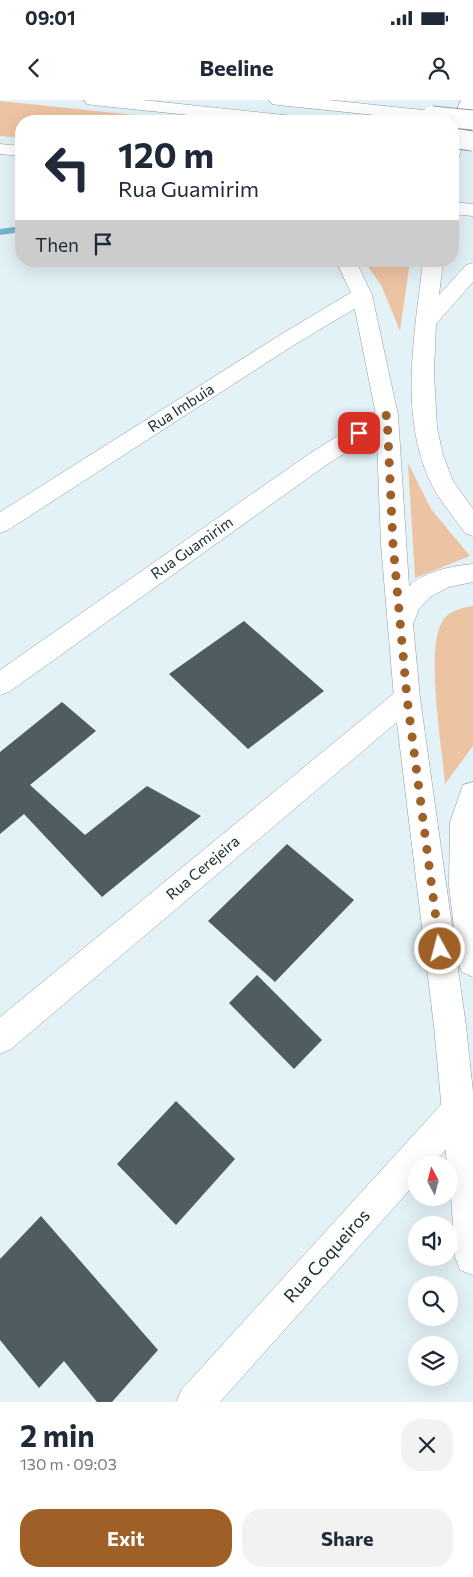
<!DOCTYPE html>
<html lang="en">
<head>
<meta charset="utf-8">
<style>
  :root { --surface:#fff; --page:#f2f2f3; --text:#1f2937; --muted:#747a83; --accent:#9e6026 }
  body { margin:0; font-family:Commissioner,sans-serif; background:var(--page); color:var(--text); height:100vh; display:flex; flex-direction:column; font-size:19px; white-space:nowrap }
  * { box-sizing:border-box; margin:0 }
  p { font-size:16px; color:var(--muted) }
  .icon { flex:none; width:28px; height:28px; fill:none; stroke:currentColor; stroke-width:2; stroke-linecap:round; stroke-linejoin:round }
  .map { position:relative; height:1302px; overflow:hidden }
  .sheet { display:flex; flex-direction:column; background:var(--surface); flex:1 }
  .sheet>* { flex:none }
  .banner { position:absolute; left:15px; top:15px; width:444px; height:152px; border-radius:20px; box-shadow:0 5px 20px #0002; background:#fff; color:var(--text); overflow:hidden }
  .needle { width:32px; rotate:353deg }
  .buttons { position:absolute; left:408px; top:1056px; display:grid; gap:10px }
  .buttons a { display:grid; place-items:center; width:50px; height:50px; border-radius:50%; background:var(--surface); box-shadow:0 5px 20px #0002; font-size:25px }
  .pin { position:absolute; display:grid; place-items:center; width:42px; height:42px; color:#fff; margin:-21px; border-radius:10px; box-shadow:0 2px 8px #0006 }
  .me { position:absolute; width:55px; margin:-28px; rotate:353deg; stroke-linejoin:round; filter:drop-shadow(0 0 4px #0008) }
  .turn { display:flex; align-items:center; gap:18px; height:105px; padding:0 20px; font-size:22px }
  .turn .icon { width:65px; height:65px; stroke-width:2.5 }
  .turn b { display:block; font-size:35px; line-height:42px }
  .then { display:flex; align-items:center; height:48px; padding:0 20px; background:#0003; gap:10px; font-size:19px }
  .round { display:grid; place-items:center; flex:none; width:52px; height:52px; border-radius:20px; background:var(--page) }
  .headline { display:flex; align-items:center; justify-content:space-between; height:85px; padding:0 20px }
  h1 { font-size:30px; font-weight:700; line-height:38px }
  .cta { display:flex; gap:10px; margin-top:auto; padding:10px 20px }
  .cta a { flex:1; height:58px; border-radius:20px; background:var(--accent); color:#fff; font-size:20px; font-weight:700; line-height:58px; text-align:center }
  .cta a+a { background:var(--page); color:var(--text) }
  .status { display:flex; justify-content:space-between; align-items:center; height:35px; padding:0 25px; background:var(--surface); direction:ltr }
  .status svg { height:14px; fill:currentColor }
  header { display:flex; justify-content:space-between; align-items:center; height:65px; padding:0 20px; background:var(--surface); font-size:22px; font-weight:700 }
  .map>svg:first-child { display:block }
</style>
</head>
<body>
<div class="status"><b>09:01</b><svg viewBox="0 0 49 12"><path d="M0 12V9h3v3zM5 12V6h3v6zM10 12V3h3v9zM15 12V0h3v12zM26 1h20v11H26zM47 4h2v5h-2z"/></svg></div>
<header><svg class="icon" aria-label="back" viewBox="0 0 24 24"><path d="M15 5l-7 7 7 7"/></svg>Beeline<svg class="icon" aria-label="person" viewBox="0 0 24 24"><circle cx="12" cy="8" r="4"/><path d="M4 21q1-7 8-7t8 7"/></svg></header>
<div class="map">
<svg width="473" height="1302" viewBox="0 0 473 1302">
  <rect width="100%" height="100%" fill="#e3f2f7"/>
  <!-- green -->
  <g fill="#edc4a3">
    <polygon points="0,1 192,21 21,21 21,38 0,36"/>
    <polygon points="364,161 410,161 400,231 381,185"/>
    <polygon points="408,363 431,409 470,456 415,478"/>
    <path d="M473,506V646L445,684C442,647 426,554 441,524C447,511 460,508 473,506Z"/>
  </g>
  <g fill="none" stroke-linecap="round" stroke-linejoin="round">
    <!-- stream -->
    <polygon fill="#76b6c8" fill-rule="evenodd" points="21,126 21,132 0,135 0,129"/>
  </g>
  <!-- building -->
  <g fill="#4f5c60">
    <polygon points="244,521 324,591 248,649 169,574"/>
    <polygon points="62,602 96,631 30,685 85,735 147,686 201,716 102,797 24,714 0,734 0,652"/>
    <polygon points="287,744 354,800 275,882 208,821"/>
    <polygon points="257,875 322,940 294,969 229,903"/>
    <polygon points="176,1001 235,1059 176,1125 117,1064"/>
    <polygon points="41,1116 158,1250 112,1302 97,1302 64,1261 39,1288 0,1240 0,1159"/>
  </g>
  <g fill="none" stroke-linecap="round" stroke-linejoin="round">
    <defs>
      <g id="minor">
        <polygon points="362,189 369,190 372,195 369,200 294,245 8,430 0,433 0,412 280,235 355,190"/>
        <polygon points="387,307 395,310 398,315 395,320 325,366 9,592 0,595 0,570 309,354 379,310"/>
        <polygon points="407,587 416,590 420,598 416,606 11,949 0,954 0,917 398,590"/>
        <path d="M459,993L471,998C473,1006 473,1014 471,1022L432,1065H416V1083L220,1302H176L182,1289L447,998Z"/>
      </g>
      <g id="primary">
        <polygon points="461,0 473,0 473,14 458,60 452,61 452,21"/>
        <polygon points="0,44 21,46 21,56 0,54"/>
        <polygon points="452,102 473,104 473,116 452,114"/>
        <path d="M336,161H356L372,195L398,315L409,486C426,471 451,466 473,464V482L449,487L430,497L419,509L413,524L420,598L466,926L473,992V1175L460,1170L455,1157L449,1065H447L434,926L394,598L381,444L376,315L352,195Z"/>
        <path d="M423,161H443L439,195L466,165L473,163V182L436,224L434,272L437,328L443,355L453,381L473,409V436L465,433C453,416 438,399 429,379C399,311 415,233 423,161Z"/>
        <polygon points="473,682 473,877 462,872 458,862 449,785 450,722 463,685"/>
      </g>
      <g id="motorway">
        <polygon points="84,0 142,0 293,16 299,17 302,21 246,21 93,5 87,4"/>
        <polygon points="269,0 328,0 432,11 438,12 441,16 438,20 432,21 278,5 272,4"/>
      </g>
    </defs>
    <!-- minor casing -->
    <use href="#minor" stroke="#8f9ea2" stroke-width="1"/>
    <!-- primary casing -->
    <use href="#primary" stroke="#8f9ea2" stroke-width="1"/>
    <!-- motorway casing -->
    <use href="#motorway" stroke="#8f9ea2" stroke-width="1"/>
    <!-- minor -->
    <use href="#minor" fill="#fff" fill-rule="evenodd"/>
    <!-- primary -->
    <use href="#primary" fill="#fff" fill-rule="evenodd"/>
    <!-- motorway -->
    <use href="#motorway" fill="#fff" fill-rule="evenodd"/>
    <defs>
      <g id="motorway-bridge">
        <polyline points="432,16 473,20"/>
        <polyline points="452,38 473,41"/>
      </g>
    </defs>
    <!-- motorway-bridge casing -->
    <use href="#motorway-bridge" stroke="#8f9ea2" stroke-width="21" stroke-linecap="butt"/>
    <!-- motorway-bridge -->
    <use href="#motorway-bridge" stroke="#fff" stroke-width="19"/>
  </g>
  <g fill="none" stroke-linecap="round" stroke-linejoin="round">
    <!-- route -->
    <polyline stroke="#9e6026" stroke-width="9" stroke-dasharray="0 16.2" points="359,333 387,315 393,444 407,598 440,849"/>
  </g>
  <g text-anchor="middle" stroke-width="5" stroke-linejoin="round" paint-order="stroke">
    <!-- street labels -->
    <g font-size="15" fill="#242a2c" stroke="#fafdfe">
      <text transform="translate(181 308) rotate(-33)" y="5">Rua Imbuia</text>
      <text transform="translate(192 448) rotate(-35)" y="5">Rua Guamirim</text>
      <text transform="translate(203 768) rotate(-40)" y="5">Rua Cerejeira</text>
    </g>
    <!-- near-street labels -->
    <g font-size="18" fill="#242a2c" stroke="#fafdfe">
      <text transform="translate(327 1156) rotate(-48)" y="6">Rua Coqueiros</text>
    </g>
  </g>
</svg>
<div class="buttons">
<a><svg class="needle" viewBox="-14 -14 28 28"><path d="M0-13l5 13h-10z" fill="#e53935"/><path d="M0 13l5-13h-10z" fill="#747a83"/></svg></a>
<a><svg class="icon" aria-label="sound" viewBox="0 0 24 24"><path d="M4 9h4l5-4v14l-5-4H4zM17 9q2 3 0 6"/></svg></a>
<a><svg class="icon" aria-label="search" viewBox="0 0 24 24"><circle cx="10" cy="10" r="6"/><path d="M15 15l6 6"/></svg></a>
<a><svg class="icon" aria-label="layers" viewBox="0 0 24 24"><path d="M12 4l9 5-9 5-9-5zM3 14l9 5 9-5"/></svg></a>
</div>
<div class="pin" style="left:359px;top:333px;background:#d93025"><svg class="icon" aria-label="arrive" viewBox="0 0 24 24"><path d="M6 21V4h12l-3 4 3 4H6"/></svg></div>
<svg class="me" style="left:440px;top:849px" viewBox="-20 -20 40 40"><circle r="17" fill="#9e6026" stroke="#fff" stroke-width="3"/><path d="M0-11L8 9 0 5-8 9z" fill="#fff"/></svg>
<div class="banner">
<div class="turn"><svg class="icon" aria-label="left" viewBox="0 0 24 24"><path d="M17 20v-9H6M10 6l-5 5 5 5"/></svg><div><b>120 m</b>Rua Guamirim</div></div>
<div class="then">Then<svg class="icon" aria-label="arrive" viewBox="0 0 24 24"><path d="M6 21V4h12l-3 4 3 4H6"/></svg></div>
</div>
</div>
<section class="sheet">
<div class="headline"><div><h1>2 min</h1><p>130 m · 09:03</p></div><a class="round"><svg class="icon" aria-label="close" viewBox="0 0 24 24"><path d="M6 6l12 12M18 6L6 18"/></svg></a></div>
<div class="cta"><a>Exit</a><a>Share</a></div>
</section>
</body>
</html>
